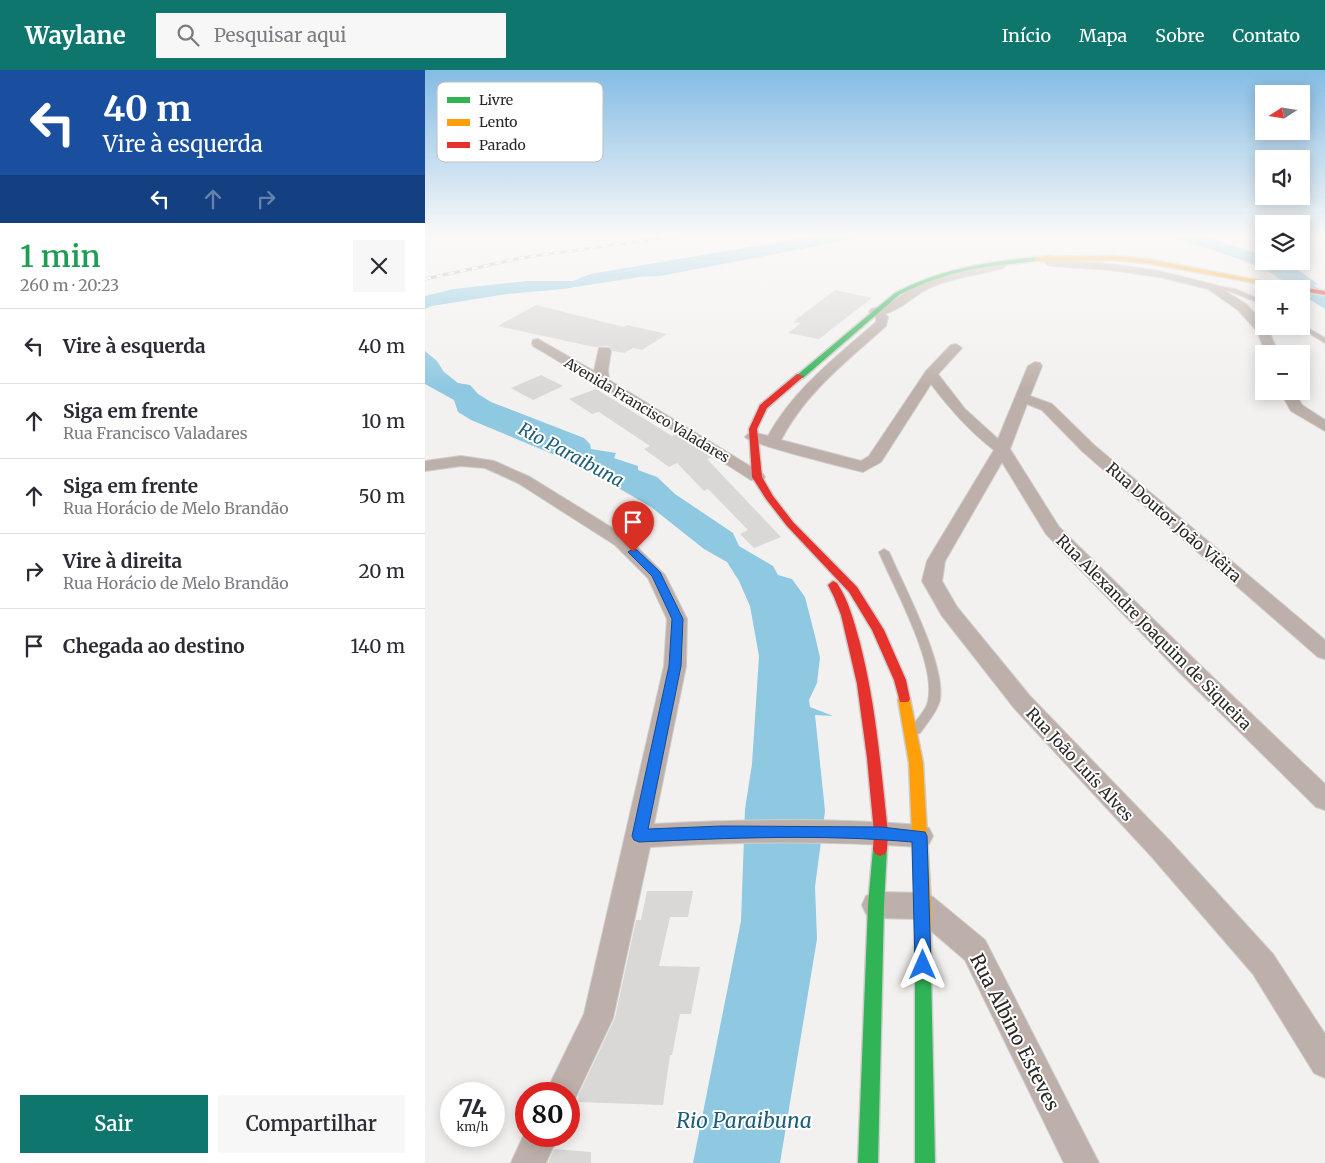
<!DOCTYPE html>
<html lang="pt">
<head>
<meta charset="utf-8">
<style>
  :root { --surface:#fff; --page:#f7f7f7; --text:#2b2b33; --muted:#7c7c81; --line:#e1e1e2; --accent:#0f766e }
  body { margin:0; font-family:Merriweather,serif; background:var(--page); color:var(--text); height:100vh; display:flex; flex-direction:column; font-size:19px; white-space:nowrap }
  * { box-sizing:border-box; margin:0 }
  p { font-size:16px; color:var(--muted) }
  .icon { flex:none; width:28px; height:28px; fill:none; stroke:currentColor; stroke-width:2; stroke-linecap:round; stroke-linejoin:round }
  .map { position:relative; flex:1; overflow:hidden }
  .panel { display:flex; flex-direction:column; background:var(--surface); width:425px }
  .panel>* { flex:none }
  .banner { background:#1a4fa0; color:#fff; overflow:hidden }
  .needle { width:32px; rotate:258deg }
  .buttons { position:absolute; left:830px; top:15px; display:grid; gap:10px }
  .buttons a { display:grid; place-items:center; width:55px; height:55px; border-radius:0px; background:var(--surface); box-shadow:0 2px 12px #0003; font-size:25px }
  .speed { position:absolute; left:15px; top:1012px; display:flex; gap:10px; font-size:25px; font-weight:700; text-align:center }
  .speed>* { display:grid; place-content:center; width:65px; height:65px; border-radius:50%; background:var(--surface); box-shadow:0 2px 12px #0003; line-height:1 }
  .speed small { font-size:12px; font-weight:400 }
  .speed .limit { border:8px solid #d22; background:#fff; color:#111 }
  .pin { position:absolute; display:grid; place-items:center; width:42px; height:42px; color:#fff; margin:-51px -21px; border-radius:50% 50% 50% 0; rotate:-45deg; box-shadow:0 0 5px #0007 }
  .pin .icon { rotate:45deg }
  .me { position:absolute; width:55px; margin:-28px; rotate:0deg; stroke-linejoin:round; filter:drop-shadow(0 0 4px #0008) }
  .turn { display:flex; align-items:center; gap:18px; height:105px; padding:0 20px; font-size:22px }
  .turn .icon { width:65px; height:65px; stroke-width:2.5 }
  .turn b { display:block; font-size:35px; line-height:42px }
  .lanes { display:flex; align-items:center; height:48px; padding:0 20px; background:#0003; justify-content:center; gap:25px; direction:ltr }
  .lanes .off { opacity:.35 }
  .round { display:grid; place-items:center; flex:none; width:52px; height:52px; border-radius:0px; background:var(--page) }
  .overview { display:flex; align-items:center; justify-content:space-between; height:85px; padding:0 20px }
  h1 { font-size:30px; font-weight:600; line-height:38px; color:#1e9e55 }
  .cta { display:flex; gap:10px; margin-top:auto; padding:10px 20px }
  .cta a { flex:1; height:58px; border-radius:0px; background:var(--accent); color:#fff; font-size:20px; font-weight:600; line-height:58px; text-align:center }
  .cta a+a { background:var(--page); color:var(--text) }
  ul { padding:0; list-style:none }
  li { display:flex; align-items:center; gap:15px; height:75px; padding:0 20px; border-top:1px solid var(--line) }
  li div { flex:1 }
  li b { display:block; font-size:19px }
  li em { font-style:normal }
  header { display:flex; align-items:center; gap:30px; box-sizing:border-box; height:70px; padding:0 25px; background:var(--accent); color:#fff }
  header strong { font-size:24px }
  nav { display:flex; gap:28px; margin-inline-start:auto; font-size:18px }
  .search { width:350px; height:45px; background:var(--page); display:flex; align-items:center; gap:12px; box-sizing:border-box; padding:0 18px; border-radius:0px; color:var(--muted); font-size:19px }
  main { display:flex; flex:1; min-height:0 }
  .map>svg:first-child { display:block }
</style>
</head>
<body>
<header>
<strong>Waylane</strong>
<div class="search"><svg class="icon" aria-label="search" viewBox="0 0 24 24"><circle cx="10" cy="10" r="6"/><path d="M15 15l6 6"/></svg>Pesquisar aqui</div>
<nav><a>Início</a><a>Mapa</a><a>Sobre</a><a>Contato</a></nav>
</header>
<main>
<section class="panel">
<div class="banner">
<div class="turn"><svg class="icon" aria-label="left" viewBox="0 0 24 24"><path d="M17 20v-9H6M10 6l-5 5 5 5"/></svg><div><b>40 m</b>Vire à esquerda</div></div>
<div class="lanes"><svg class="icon" aria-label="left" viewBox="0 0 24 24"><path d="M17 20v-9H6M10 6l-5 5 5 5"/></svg><svg class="icon off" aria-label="ahead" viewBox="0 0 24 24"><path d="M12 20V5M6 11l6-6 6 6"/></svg><svg class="icon off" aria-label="right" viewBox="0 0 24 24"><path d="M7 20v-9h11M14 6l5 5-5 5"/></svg></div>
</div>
<div class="overview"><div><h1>1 min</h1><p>260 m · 20:23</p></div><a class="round"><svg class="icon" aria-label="close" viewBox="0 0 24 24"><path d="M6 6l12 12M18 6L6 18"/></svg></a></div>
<ul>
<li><svg class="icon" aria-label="left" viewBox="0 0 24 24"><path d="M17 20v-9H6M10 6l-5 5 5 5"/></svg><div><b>Vire à esquerda</b></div><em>40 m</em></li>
<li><svg class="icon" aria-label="ahead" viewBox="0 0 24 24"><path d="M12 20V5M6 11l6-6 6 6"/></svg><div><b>Siga em frente</b><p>Rua Francisco Valadares</p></div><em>10 m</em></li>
<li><svg class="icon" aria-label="ahead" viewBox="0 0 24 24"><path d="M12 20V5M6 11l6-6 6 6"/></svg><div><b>Siga em frente</b><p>Rua Horácio de Melo Brandão</p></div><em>50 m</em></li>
<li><svg class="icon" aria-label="right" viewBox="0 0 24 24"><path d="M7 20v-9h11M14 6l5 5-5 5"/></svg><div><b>Vire à direita</b><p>Rua Horácio de Melo Brandão</p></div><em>20 m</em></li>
<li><svg class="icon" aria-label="arrive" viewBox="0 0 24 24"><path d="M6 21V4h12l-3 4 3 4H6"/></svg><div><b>Chegada ao destino</b></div><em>140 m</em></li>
</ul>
<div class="cta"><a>Sair</a><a>Compartilhar</a></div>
</section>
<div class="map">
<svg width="900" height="1093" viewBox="0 0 900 1093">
  <rect width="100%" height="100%" fill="#f3f1ef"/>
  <!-- water -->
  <g fill="#8fc8e1">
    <polygon points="396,165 450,165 235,206 214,207 138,219 82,224 7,236 0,239 0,226 28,219 102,211 148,211 165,204"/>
    <path d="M739,165H774L839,185V191C863,191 874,201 893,214L888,215L900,223V239L876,224V219C864,219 851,204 839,199C807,185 773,176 739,165Z"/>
    <polygon points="0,281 12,291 19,302 33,313 45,315 53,324 66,332 159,368 165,374 166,379 191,383 189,388 213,396 213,400 232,407 250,424 308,463 314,476 348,496 353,505 367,509 380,527 391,570 395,588 392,613 384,630 385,637 408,646 390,645 400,741 390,817 392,869 355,1093 268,1093 316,851 320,739 327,694 334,586 325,536 314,511 302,492 279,479 226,437 154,395 46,350 33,342 29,330 0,314"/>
  </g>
  <!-- building -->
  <g fill="#d9d8d6">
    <polygon points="410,220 447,228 394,269 363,263 376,253 368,252"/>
    <polygon points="111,235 199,257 202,255 242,264 217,280 208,278 199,283 188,281 184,276 169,277 73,256"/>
    <polygon points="116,305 138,316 108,330 86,318"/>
    <polygon points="171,319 247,366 251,364 287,387 282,389 356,467 329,478 315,464 323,460 283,419 279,421 252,393 244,397 219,379 225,376 174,342 167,344 144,329"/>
    <polygon points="222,821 268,821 263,847 245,847 234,896 275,897 266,944 255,944 247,985 245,985 238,1035 153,1032 154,1024 190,948 211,850 216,850"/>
    <polygon points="129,1079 166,1082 166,1093 123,1093"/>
  </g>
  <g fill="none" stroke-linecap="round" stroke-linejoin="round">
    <defs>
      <g id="lane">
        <polygon points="787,215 810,219 839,231 839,235 807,222 785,218 785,216"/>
        <polygon points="876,254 900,268 900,273 874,257 873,256 876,256"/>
        <path d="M459,479L464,482C479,517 521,594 515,630C512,642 502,653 495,663L491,664L487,663L485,660C490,650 501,642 503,631C512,594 469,518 454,482Z"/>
      </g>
      <g id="street">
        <polygon points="625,185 629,186 629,190 685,194 734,201 791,215 821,234 839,253 839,256 842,257 854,284 841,284 832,261 813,240 783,219 734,207 685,200 626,196 622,195 619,190 621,186"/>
        <path d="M575,193L579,194L580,196L579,198C554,205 528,207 504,218C488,226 477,239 460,244L463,247L461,256C422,291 381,322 356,370L436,391L444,386L501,301L526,275L531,274L537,278L513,304L540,339L573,369L603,296L610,292L615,293L617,296L605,326L627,334L669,375L900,570V589L893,587L657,381L617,340L602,334L585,379L634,457L773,593L900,714V740L891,737L757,605L621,464L577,392L520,491L517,511L532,537L605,626L744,770L848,884L900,964V1008L889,1003L828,904L726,786L589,638L517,546L497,511L502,491L569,380C544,361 525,339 506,314L456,392L438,402C422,398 325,374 320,367L323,364L328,362L343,366C369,319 411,287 451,252V248L444,242L446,239C468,234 477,222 497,213C521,202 549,198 575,193Z"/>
        <polygon points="113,269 169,301 174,278 184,278 186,281 183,300 184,310 338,404 340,407 338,410 326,410 221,343 108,276 107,273 108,270"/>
        <polygon points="855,321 869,321 877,335 900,350 900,361 866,341"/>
        <path d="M36,386L69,391L105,407L202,467L240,505L262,549L261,596L229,754C318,749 406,748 495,755L504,758L508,766L504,774L495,777C405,771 315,771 225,777L188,948L147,1035L144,1037V1024H120L159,944L239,596L242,549L223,508L190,475L93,413L60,398L36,396L0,401V391Z"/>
        <polygon points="451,822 498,823 508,827 560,870 674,1093 639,1093 540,890 492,849 451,848 441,844 437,835 441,826"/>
        <polygon points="101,1060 101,1066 133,1066 121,1093 86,1093"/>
      </g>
      <g id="fast">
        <path d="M612,187L615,189L614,190C596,194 578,194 560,197C529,202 501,211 474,225L378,308L371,306L470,223C515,199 562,192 612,187Z"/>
        <polygon points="455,772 460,774 462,779 459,835 453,1093 433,1093 443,835 448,779 450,774"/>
        <polygon points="498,891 504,893 506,899 510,1093 490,1093 490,899 492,893"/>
      </g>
      <g id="slow">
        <polygon points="687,186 722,189 878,219 876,221 876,219 863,219 722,193 687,190 612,191 609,189 612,187"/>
        <polygon points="479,624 483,626 485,629 498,693 506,836 506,899 504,905 498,907 492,905 490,899 490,836 484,693 473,629 475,626"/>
      </g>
      <g id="jam">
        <polygon points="876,217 900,221 900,225 876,221 876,219 873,219"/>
        <polygon points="372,304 379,306 342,338 332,359 337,407 348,426 368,452 432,517 459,560 481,610 485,629 483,632 475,632 469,610 447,560 424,522 362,456 341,429 327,407 324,359 335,335"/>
        <path d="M408,511L412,513C424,531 429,552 435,573C451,635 456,699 463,763L462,779L460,784L455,786L450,784L448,779L449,763L442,688L432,614L416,545L409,527L403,515Z"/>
      </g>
    </defs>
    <!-- lane casing -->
    <use href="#lane" stroke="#cecdcc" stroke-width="2"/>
    <!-- street casing -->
    <use href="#street" stroke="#cecdcc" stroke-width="2"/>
    <!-- fast casing -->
    <use href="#fast" stroke="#cecdcc" stroke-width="3"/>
    <!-- slow casing -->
    <use href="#slow" stroke="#cecdcc" stroke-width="3"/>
    <!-- jam casing -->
    <use href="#jam" stroke="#cecdcc" stroke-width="3"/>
    <!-- lane -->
    <use href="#lane" fill="#bdb0aa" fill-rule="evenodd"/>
    <!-- street -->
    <use href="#street" fill="#bdb0aa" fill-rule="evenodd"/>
    <!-- fast -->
    <use href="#fast" fill="#30b455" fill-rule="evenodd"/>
    <!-- slow -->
    <use href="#slow" fill="#ff9f0a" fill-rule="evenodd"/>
    <!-- jam -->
    <use href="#jam" fill="#e5322d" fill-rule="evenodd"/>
    <defs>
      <polyline id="rail" points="0,209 96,188 258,165"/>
    </defs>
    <!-- rail casing -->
    <use href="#rail" stroke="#b5aeaa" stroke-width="3"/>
    <!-- rail -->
    <use href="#rail" stroke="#fff" stroke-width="2" stroke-dasharray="6" stroke-linecap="butt"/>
  </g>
  <!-- sky -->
  <linearGradient id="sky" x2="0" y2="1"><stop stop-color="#84bce5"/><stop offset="0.52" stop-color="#faf9f8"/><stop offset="1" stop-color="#faf9f8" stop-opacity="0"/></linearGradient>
  <rect width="900" height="318" fill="url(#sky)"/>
  <!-- route -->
  <path fill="#1a73e8" stroke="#114b97" d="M208,479L212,480L235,502L258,549L256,596L223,759L297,756L456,757L500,762L502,766L506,895L504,901L498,903L492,901L490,895L487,772C397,764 305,768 214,772L209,770L207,766L244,596L247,549L227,506L203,482Z"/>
  <g text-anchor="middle" stroke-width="4" stroke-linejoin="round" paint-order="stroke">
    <!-- far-street labels -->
    <g font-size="14" fill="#292827" stroke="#fff">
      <text transform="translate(222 340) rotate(31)" y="5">Avenida Francisco Valadares</text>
    </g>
    <!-- street labels -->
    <g font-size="16" fill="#292827" stroke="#fff">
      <text transform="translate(749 452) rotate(41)" y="6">Rua Doutor João Viêira</text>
      <text transform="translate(729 562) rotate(45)" y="6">Rua Alexandre Joaquim de Siqueira</text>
      <text transform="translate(655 694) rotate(47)" y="6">Rua João Luís Alves</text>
    </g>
    <!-- water labels -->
    <g font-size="18" font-style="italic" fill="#1d5d77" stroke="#fff">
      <text transform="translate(146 385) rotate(28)" y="6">Rio Paraibuna</text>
    </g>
    <!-- near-street labels -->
    <g font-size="19" fill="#292827" stroke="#fff">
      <text transform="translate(590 962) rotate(63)" y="7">Rua Albino Esteves</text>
    </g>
    <!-- near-water labels -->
    <g font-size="21" font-style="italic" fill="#1d5d77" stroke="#fff">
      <text x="319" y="1058">Rio Paraibuna</text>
    </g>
  </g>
  <!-- legend -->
  <rect x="12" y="12" width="166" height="80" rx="8" fill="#fff" stroke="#bfbebe" stroke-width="1"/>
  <rect x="22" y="27" width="23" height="6" fill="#30b455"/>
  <rect x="22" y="49" width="23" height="7" fill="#ff9f0a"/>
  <rect x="22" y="72" width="23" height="6" fill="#e5322d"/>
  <g font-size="14" fill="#292827">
    <text x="54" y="35">Livre</text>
    <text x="54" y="57">Lento</text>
    <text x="54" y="80">Parado</text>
  </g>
</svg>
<div class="buttons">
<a><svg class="needle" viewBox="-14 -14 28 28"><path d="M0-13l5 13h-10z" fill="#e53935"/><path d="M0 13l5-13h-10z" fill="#7c7c81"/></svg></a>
<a><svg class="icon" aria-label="sound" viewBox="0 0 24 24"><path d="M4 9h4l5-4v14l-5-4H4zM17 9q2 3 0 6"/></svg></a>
<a><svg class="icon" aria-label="layers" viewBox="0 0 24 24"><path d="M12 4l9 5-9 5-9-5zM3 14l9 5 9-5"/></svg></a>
<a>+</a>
<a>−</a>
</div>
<div class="speed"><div>74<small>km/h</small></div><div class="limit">80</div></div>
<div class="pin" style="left:208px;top:482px;background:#d93025"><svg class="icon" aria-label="arrive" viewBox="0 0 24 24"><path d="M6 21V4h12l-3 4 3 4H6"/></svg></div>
<svg class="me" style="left:498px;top:895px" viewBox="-20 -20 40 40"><path d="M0-17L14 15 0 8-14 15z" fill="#1a73e8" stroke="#fff" stroke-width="4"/></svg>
</div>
</main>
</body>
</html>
